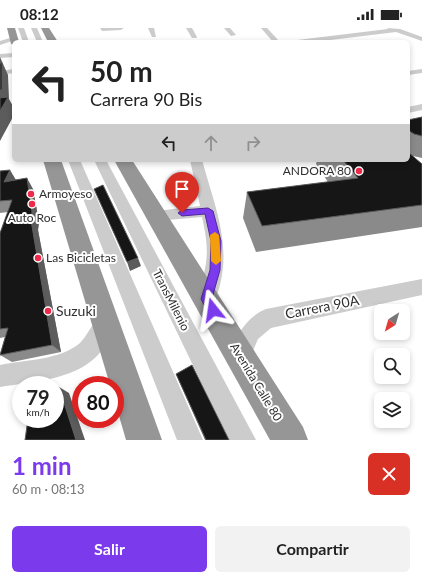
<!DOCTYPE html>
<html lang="es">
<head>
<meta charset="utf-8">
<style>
  :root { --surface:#fff; --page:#f2f2f2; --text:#222; --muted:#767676; --accent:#7c3aed }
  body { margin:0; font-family:Lato,sans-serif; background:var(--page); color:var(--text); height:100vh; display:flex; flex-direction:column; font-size:15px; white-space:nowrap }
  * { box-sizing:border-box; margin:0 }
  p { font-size:13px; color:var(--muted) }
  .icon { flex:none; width:22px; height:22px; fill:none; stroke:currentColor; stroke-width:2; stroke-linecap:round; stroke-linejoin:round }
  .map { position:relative; height:412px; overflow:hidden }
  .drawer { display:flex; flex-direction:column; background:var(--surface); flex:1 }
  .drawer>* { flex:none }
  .guide { position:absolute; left:12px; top:12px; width:398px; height:122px; border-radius:6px; box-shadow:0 2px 6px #0003; background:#fff; color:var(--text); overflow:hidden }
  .needle { width:26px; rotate:217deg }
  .fabs { position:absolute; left:374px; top:276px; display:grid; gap:8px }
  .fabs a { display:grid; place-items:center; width:36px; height:36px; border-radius:6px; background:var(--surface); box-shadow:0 2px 6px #0003; font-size:20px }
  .speed { position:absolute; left:12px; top:348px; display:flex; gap:8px; font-size:20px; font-weight:700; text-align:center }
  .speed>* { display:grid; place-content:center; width:52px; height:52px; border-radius:50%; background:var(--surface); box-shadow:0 2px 6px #0003; line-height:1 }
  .speed small { font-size:10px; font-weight:400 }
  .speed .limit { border:6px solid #d22; background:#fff; color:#111 }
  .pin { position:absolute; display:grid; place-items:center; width:34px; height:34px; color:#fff; margin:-41px -17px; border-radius:50% 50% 50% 0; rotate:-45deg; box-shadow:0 0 4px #0007 }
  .pin .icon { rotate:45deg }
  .me { position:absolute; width:44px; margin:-22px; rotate:345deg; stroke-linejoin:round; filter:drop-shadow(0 0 3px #0008) }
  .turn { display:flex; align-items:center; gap:14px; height:84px; padding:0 12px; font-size:18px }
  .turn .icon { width:52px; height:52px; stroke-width:2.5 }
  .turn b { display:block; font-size:28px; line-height:34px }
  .lanes { display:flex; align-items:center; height:38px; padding:0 12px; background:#0003; justify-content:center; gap:20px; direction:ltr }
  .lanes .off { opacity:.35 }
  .round { display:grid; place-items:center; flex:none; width:42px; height:42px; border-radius:6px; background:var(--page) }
  .headline { display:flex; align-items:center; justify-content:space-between; height:68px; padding:0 12px }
  h1 { font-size:24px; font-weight:700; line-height:30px; color:var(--accent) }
  .action { display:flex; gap:8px; margin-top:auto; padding:8px 12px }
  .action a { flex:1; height:46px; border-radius:6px; background:var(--accent); color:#fff; font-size:16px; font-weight:700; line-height:46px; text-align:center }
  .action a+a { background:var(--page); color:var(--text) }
  .status { display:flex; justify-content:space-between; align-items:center; height:28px; padding:0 20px; background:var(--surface); direction:ltr }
  .status svg { height:11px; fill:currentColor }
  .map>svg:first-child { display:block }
</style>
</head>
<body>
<div class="status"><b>08:12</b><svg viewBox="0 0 49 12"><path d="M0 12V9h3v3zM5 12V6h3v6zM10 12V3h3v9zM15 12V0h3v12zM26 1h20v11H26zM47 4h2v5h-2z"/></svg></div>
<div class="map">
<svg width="422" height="412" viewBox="0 0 422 412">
  <rect width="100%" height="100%" fill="#fff"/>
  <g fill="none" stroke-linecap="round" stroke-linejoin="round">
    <!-- minor -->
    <g fill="#ccc" fill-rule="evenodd">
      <polygon points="18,0 24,0 29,14 23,14"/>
      <polygon points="31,0 37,0 43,14 37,14"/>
      <polygon points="100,0 124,0 121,2 102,3"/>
      <polygon points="148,0 154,0 156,9 152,9"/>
      <polygon points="186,0 192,0 197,9 196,10 192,10"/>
      <polygon points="224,0 230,0 236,7 231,8"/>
      <polygon points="261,0 267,0 280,14 273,14"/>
      <polygon points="387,0 400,1 422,9 422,13 396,4 314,14 294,14 297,12 388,1"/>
      <polygon points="13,9 16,11 15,12 0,17 0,13"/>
      <polygon points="14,25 14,29 0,30 0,26"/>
      <polygon points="14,41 14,45 0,47 0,43"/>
      <polygon points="422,41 422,45 408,47 408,43"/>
      <polygon points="422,76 422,82 408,85 408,79"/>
      <polygon points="68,132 80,132 203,412 177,412"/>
      <polygon points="94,132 106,132 256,412 229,412"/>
      <path d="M190,132H202C216,183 236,225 213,277L206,280L199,277L196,271C208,237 210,224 202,189L156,193L151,192L148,188L151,184L156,183L200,178Z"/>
      <path d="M422,251V267L271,300L258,311L248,334L240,337L232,334L229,326C237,307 246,289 266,281Z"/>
      <path d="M106,285L113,288L116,295C111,307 105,320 96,329C72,352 31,354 0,359V337C25,332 60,332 80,315C90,305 93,290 106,285Z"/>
    </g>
    <!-- highway -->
    <g fill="#969696" fill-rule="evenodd">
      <polygon points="7,0 15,0 19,14 14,14 14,17 11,16"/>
      <polygon points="41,0 49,0 58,14 48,14"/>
      <polygon points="43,132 61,132 162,412 126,412 115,374 115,357 110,357"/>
      <polygon points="114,132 132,132 303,399 308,412 270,412"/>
    </g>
  </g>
  <!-- wall -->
  <g fill="#8a8a8a">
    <polygon points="422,89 422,130 413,128 422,177 422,199 256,224 243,190 247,164 328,154 316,136 317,132 408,132 408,92"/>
    <polygon points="0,143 16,152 33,161 39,194 38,202 61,324 12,334 0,327 5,309 0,310 0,205 8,184 0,185"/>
    <polygon points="176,346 229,412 205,412"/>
  </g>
  <!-- shaded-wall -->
  <g fill="#5c5c5c">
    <polygon points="0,29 8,47 9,71 14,80 14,87 0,113"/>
    <polygon points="10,142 16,152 4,154"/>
    <polygon points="27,150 33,161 39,194 38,202 61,324 52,317 31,192"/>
    <polygon points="138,230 141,238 130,243 127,234"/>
    <polygon points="59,359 69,365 85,412 76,412"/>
  </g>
  <!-- building -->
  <g fill="#161616" stroke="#5c5c5c">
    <rect x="0" y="35" width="2" height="27"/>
    <polygon points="8,69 0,83 0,70"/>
    <polygon points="422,89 422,108 414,106 408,102 408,92"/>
    <polygon points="408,124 422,136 422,177 262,198 247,164 358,150 343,132 408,132"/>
    <polygon points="10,142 4,154 27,150 32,184 31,192 52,317 0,327 8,300 0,301 0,205 12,172 0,173 0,143"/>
    <polygon points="103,157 138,230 127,234 94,161"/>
    <polygon points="192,337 229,412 206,412 176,346"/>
    <polygon points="59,359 76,412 25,412 28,391 55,391 55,360"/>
  </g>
  <!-- route -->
  <polygon fill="#7c3aed" stroke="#51269a" points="208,180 213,183 221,213 220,242 212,270 219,282 217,286 213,287 209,286 201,271 210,242 211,213 205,186 182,188 178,185 182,182"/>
  <!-- slow -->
  <polygon fill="#f59e0b" points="215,204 219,207 221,233 216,237 211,233 210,207"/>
  <!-- markers -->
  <g fill="#ed294c" stroke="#fff" stroke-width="1.5">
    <circle cx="359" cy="143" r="4"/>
    <circle cx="31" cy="166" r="4"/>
    <circle cx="32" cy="176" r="4"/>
    <circle cx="38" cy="230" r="4"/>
    <circle cx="48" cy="283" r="4"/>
  </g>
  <g text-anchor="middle" stroke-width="4" stroke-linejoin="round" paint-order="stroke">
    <!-- poi labels -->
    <g font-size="12" fill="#2f2f2f" stroke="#fff" text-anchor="start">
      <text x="351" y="147" text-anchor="end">ANDORA 80</text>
      <text x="39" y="170">Armoyeso</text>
      <text x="32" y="194" text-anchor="middle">Auto Roc</text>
      <text x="46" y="234">Las Bicicletas</text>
    </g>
    <!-- street labels -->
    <g font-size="12" fill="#2f2f2f" stroke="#fff">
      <text transform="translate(171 272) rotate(63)" y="4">TransMilenio</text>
      <text transform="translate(256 354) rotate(59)" y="4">Avenida Calle 80</text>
    </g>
    <!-- near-street labels -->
    <g font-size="14" fill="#2f2f2f" stroke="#fff">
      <text transform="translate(322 279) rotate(-11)" y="5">Carrera 90A</text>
    </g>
    <!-- near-poi labels -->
    <g font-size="14" fill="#2f2f2f" stroke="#fff" text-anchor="start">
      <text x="56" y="288">Suzuki</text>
    </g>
  </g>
</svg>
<div class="fabs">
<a><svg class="needle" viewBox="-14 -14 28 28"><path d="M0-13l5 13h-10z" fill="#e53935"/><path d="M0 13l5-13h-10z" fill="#767676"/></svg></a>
<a><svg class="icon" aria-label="search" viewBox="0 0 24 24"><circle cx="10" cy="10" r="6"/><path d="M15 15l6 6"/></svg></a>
<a><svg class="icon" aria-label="layers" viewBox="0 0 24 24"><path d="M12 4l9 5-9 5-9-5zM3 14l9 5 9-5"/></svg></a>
</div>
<div class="speed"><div>79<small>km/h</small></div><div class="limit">80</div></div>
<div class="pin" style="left:182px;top:185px;background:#d93025"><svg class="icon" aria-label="arrive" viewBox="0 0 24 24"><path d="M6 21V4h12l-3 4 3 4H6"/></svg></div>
<svg class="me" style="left:213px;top:282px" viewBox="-20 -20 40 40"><path d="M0-17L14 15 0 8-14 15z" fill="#7c3aed" stroke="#fff" stroke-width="4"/></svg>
<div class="guide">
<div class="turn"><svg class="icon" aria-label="left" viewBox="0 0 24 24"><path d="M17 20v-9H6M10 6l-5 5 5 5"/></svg><div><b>50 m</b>Carrera 90 Bis</div></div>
<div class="lanes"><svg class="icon" aria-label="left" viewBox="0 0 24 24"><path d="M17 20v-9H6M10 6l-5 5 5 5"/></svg><svg class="icon off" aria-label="ahead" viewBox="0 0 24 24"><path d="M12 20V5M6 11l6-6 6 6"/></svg><svg class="icon off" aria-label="right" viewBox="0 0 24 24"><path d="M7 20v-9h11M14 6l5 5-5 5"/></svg></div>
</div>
</div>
<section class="drawer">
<div class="headline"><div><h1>1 min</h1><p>60 m · 08:13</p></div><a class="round" style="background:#d93025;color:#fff"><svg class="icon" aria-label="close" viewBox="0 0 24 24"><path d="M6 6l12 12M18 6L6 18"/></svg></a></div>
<div class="action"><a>Salir</a><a>Compartir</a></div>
</section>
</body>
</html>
